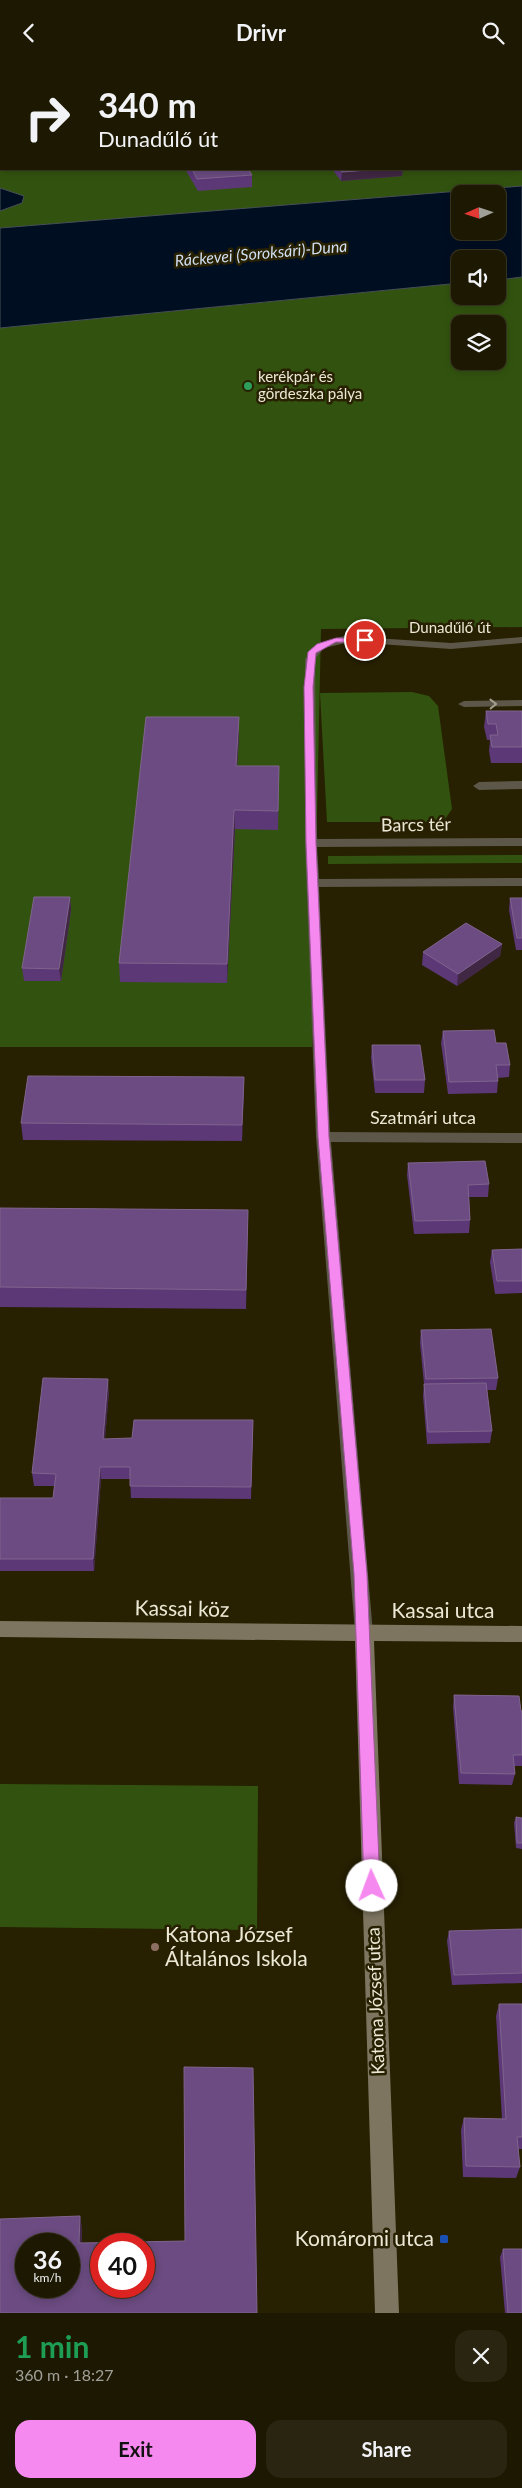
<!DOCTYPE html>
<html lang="en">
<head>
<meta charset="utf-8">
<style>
  :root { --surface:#1d1801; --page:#2a2510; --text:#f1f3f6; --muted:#a0a099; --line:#3b3723; --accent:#f589ef }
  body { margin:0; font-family:Lato,sans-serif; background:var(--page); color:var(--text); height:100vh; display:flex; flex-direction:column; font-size:19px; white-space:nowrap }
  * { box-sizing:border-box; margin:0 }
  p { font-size:16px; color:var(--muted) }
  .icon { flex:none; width:28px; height:28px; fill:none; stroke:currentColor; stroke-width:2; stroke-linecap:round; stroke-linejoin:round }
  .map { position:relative; height:2248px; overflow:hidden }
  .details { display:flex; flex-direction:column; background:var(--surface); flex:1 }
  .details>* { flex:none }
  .guide { position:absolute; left:0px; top:0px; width:522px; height:105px; box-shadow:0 2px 8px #0003,0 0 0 1px var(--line); background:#1d1801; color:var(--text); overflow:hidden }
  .needle { width:32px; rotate:267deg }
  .controls { position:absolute; left:451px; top:120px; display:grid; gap:10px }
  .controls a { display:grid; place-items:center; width:55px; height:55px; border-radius:10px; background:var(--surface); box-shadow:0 2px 8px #0003,0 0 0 1px var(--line); font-size:25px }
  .speed { position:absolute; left:15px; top:2168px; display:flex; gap:10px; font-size:25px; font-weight:700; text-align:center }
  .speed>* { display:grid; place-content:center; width:65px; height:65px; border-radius:50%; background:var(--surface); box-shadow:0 2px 8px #0003,0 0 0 1px var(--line); line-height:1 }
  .speed small { font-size:12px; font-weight:400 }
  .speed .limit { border:8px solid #d22; background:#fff; color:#111 }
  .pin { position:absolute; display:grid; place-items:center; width:42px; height:42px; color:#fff; margin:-21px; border:2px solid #fff; border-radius:50%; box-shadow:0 1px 5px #0007 }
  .me { position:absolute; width:55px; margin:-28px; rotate:358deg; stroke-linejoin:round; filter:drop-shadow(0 0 4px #0008) }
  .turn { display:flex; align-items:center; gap:18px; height:105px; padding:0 15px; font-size:22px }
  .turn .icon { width:65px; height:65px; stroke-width:2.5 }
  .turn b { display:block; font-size:35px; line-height:42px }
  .round { display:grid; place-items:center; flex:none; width:52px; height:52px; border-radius:15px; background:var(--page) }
  .summary { display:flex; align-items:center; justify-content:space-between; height:85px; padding:0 15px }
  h1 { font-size:30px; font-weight:700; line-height:38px; color:#1e9e55 }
  .primary-button { display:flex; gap:10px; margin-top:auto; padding:10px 15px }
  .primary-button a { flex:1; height:58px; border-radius:15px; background:var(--accent); color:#111; font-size:20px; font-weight:700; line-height:58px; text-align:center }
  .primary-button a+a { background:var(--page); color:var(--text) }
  header { display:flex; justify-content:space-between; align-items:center; height:65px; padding:0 15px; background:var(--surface); font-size:22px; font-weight:700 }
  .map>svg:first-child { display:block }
</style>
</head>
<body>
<header><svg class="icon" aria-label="back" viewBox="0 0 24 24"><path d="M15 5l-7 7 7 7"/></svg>Drivr<svg class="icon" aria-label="search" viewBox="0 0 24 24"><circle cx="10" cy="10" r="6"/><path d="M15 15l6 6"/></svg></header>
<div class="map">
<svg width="522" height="2248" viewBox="0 0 522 2248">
  <rect width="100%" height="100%" fill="#272001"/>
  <!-- green -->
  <g fill="#32530f" fill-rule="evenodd">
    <path d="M0,0H522V121L0,163ZM1,1H521V104H1Z"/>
    <path d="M522,212V562L321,564L312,982H0V263L460,218V231H498V215ZM460,259H498V296H460Z"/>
    <polygon points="412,627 429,631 438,641 452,744 445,754 427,757 327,757 320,628"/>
    <polygon points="522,790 522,798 328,799 328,791"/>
    <polygon points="0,1719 258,1721 257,1865 0,1862"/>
  </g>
  <!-- water -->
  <g fill="#000e21" stroke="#474f57" fill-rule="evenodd">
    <path d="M522,121V212L498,215V194H460V218L0,263V163ZM460,129H498V166H460Z"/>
    <polygon points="0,123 24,131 22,138 0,146"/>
  </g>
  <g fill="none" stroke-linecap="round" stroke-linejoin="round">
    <!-- street -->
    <g fill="#5c5749" fill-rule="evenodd">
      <polygon points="522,16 522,21 521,21 521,16"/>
      <rect x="0" y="55" width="1" height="4"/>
      <rect x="521" y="58" width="1" height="4"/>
      <rect x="0" y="92" width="1" height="6"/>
      <polygon points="344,571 451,578 522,572 522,578 451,584 350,577 324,583 315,594 317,774 522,773 522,781 317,782 319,814 522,813 522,821 319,822 330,1067 522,1068 522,1078 331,1077 373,1568 371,1574 364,1576 357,1574 355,1568 316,1072 305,778 305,594 317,579"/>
      <polygon points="522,635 522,641 464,642 458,639 464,636"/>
      <polygon points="522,716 522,724 479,725 473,721 479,717"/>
    </g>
    <!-- secondary -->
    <polygon fill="#7d7560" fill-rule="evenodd" points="0,1556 522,1561 522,1577 374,1576 399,2248 375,2248 355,1576 0,1572"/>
  </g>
  <!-- wall -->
  <g fill="#5c3876">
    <polygon points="185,104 248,104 252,110 252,122 198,126"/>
    <polygon points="332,104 403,104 402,111 341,116"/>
    <polygon points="486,646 522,646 522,698 491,698 489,686 490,675 487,675 484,662"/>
    <polygon points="239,671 237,701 279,701 278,765 235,764 227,918 120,917 119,898"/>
    <polygon points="70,832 71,845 61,916 24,916 22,903"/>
    <polygon points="510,833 522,833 522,885 516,885 509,845"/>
    <polygon points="502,879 500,891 457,921 422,900 423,887"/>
    <polygon points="443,966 496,978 510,1000 509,1012 498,1013 498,1016 497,1028 448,1029 441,978"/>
    <polygon points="372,980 425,1015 424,1028 375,1028 371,993"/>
    <polygon points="244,1012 242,1076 23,1075 21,1058"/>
    <polygon points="408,1098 489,1119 488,1132 469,1132 470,1155 469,1168 414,1169 407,1110"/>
    <polygon points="0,1143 248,1145 246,1244 0,1242"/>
    <polygon points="522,1184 522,1228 495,1229 490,1197 492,1185"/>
    <polygon points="421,1265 498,1313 496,1325 487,1325 492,1366 490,1378 427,1379 423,1331 424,1319 420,1278"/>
    <polygon points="109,1326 105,1374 132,1373 253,1355 251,1434 131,1433 130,1414 101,1414 94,1506 0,1506 0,1433 53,1433 54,1421 34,1421 32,1408"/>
    <polygon points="454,1630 522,1646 522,1701 514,1701 515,1709 512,1720 459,1719 453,1642"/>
    <polygon points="516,1752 522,1753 522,1784 516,1783 514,1758"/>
    <polygon points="522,1864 522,1918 452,1920 447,1876 449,1866"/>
    <polygon points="499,1939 522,1939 522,2084 518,2084 520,2102 516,2113 463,2112 461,2065 464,2053 502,2054 496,1951"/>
    <polygon points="503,2184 522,2248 505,2248 500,2192"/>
  </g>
  <!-- shaded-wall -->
  <g fill="#402743">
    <polygon points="382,104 403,104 402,111 341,116 342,107"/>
    <polygon points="239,652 239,671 236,720 236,701"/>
    <polygon points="234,745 235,764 227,918 227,899"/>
    <polygon points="70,832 71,845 61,916 59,904"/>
    <polygon points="502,879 500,891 457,921 458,909"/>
    <polygon points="244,1012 244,1028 242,1076 242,1060"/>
    <polygon points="248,1145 248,1164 246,1244 246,1225"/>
    <polygon points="108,1314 109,1326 104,1386 103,1374"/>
    <polygon points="100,1402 101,1414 94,1506 93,1494"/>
    <polygon points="80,2151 82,2162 82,2189 79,2178"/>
  </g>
  <!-- building -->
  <g fill="#6b4b81" stroke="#80648e" fill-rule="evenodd">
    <polygon points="501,0 516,0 518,1 497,1"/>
    <polygon points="192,104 248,104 252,110 197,114"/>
    <polygon points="339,104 382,104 342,107"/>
    <polygon points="486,646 522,646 522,682 492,682 490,670 498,670 496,659 488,659"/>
    <polygon points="146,652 239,652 236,701 279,701 278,746 234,745 227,899 119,898"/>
    <polygon points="34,832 70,832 59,904 22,903"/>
    <polygon points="510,833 522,833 522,873 517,873"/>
    <polygon points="466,858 502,879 458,909 423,887"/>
    <polygon points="494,965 496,978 506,978 510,1000 496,1000 498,1016 449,1017 443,966"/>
    <polygon points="372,980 420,980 425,1015 375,1015"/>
    <polygon points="28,1011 244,1012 242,1060 21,1058"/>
    <polygon points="485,1096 489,1119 468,1120 470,1155 415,1156 408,1098"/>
    <polygon points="0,1143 248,1145 246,1225 0,1222"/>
    <polygon points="522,1184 522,1216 497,1216 492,1185"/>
    <polygon points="491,1264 498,1313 426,1314 421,1265"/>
    <polygon points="43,1313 108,1314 103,1374 132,1373 134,1355 253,1355 251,1422 130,1421 130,1402 100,1402 93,1494 0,1494 0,1433 53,1433 56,1409 32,1408"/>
    <polygon points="486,1318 492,1366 428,1367 424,1319"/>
    <polygon points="454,1630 519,1631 521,1646 522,1646 522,1690 513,1690 515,1709 461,1708"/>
    <polygon points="516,1752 522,1753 522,1778 517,1778"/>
    <polygon points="522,1864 522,1908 454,1910 449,1866"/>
    <polygon points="499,1939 522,1939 522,2072 517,2072 520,2102 466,2101 464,2053 506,2054"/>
    <path d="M184,2002L253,2003L257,2248H0V2154L80,2151L79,2178L185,2176ZM26,2179H69V2221H26ZM101,2179H144V2221H101Z"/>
    <polygon points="503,2184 522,2184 522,2248 508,2248"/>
  </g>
  <!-- one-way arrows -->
  <defs><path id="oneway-chevron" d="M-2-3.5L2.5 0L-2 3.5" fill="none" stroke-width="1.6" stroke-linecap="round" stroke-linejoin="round" transform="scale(1.25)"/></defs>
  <use stroke="#a4a090" href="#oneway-chevron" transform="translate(493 639) rotate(-1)"/>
  <!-- route -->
  <polygon fill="#f589ef" stroke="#9f599b" points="336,573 365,573 369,575 365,578 336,577 316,588 313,622 316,778 329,1072 367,1509 380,1821 377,1827 372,1829 366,1827 364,1821 354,1509 318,1072 306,778 304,622 308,587 317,579"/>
  <!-- markers -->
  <circle fill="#2e9e5b" stroke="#272001" stroke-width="2" cx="248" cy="321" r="5"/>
  <circle fill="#8d6e63" stroke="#272001" stroke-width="2" cx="155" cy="1882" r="5"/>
  <rect fill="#1a4fb4" stroke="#272001" stroke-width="2" x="439" y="2169" width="10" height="10" rx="2.5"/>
  <g text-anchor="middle" stroke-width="5" stroke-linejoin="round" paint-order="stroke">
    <!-- far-poi labels -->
    <g font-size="15" fill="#ece8d6" stroke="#272001" text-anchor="start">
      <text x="258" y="317">kerékpár és<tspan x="258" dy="17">gördeszka pálya</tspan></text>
    </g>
    <!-- far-street labels -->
    <g font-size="15" fill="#ece8d6" stroke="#272001">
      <text x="450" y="568">Dunadűlő út</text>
    </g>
    <!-- far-water labels -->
    <g font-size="16" font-style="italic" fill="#cfdef0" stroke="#272001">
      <text transform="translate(261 188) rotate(-5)" y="6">Ráckevei (Soroksári)-Duna</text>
    </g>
    <!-- street labels -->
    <g font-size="18" fill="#ece8d6" stroke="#272001">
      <text transform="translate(416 760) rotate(-1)" y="6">Barcs tér</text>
      <text x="423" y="1059">Szatmári utca</text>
      <text transform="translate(376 1936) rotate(-92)" y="6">Katona József utca</text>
    </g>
    <!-- near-street labels -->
    <g font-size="21" fill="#ece8d6" stroke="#272001">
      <text transform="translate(182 1544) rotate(1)" y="7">Kassai köz</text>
      <text x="443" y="1553">Kassai utca</text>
    </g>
    <!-- near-poi labels -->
    <g font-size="21" fill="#ece8d6" stroke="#272001" text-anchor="start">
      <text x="165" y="1877">Katona József<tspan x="165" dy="24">Általános Iskola</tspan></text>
      <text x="434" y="2181" text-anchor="end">Komáromi utca</text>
    </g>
  </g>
</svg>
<div class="controls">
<a><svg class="needle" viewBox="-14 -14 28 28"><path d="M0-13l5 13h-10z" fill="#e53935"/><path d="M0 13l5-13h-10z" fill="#a0a099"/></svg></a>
<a><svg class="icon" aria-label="sound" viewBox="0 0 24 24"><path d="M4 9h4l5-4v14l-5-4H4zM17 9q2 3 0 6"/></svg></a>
<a><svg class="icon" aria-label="layers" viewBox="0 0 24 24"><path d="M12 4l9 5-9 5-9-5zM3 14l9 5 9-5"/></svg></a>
</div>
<div class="speed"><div>36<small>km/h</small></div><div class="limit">40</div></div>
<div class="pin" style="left:365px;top:575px;background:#d93025"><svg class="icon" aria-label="arrive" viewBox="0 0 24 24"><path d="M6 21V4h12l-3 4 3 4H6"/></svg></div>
<svg class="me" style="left:372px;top:1821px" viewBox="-20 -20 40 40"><circle r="19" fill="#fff"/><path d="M0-13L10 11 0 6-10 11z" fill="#f589ef"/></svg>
<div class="guide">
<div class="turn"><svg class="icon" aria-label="right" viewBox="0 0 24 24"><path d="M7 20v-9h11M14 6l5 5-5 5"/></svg><div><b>340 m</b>Dunadűlő út</div></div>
</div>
</div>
<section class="details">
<div class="summary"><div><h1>1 min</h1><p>360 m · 18:27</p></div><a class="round"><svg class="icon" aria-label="close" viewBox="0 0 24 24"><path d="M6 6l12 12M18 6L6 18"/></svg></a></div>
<div class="primary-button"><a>Exit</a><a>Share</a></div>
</section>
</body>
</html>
